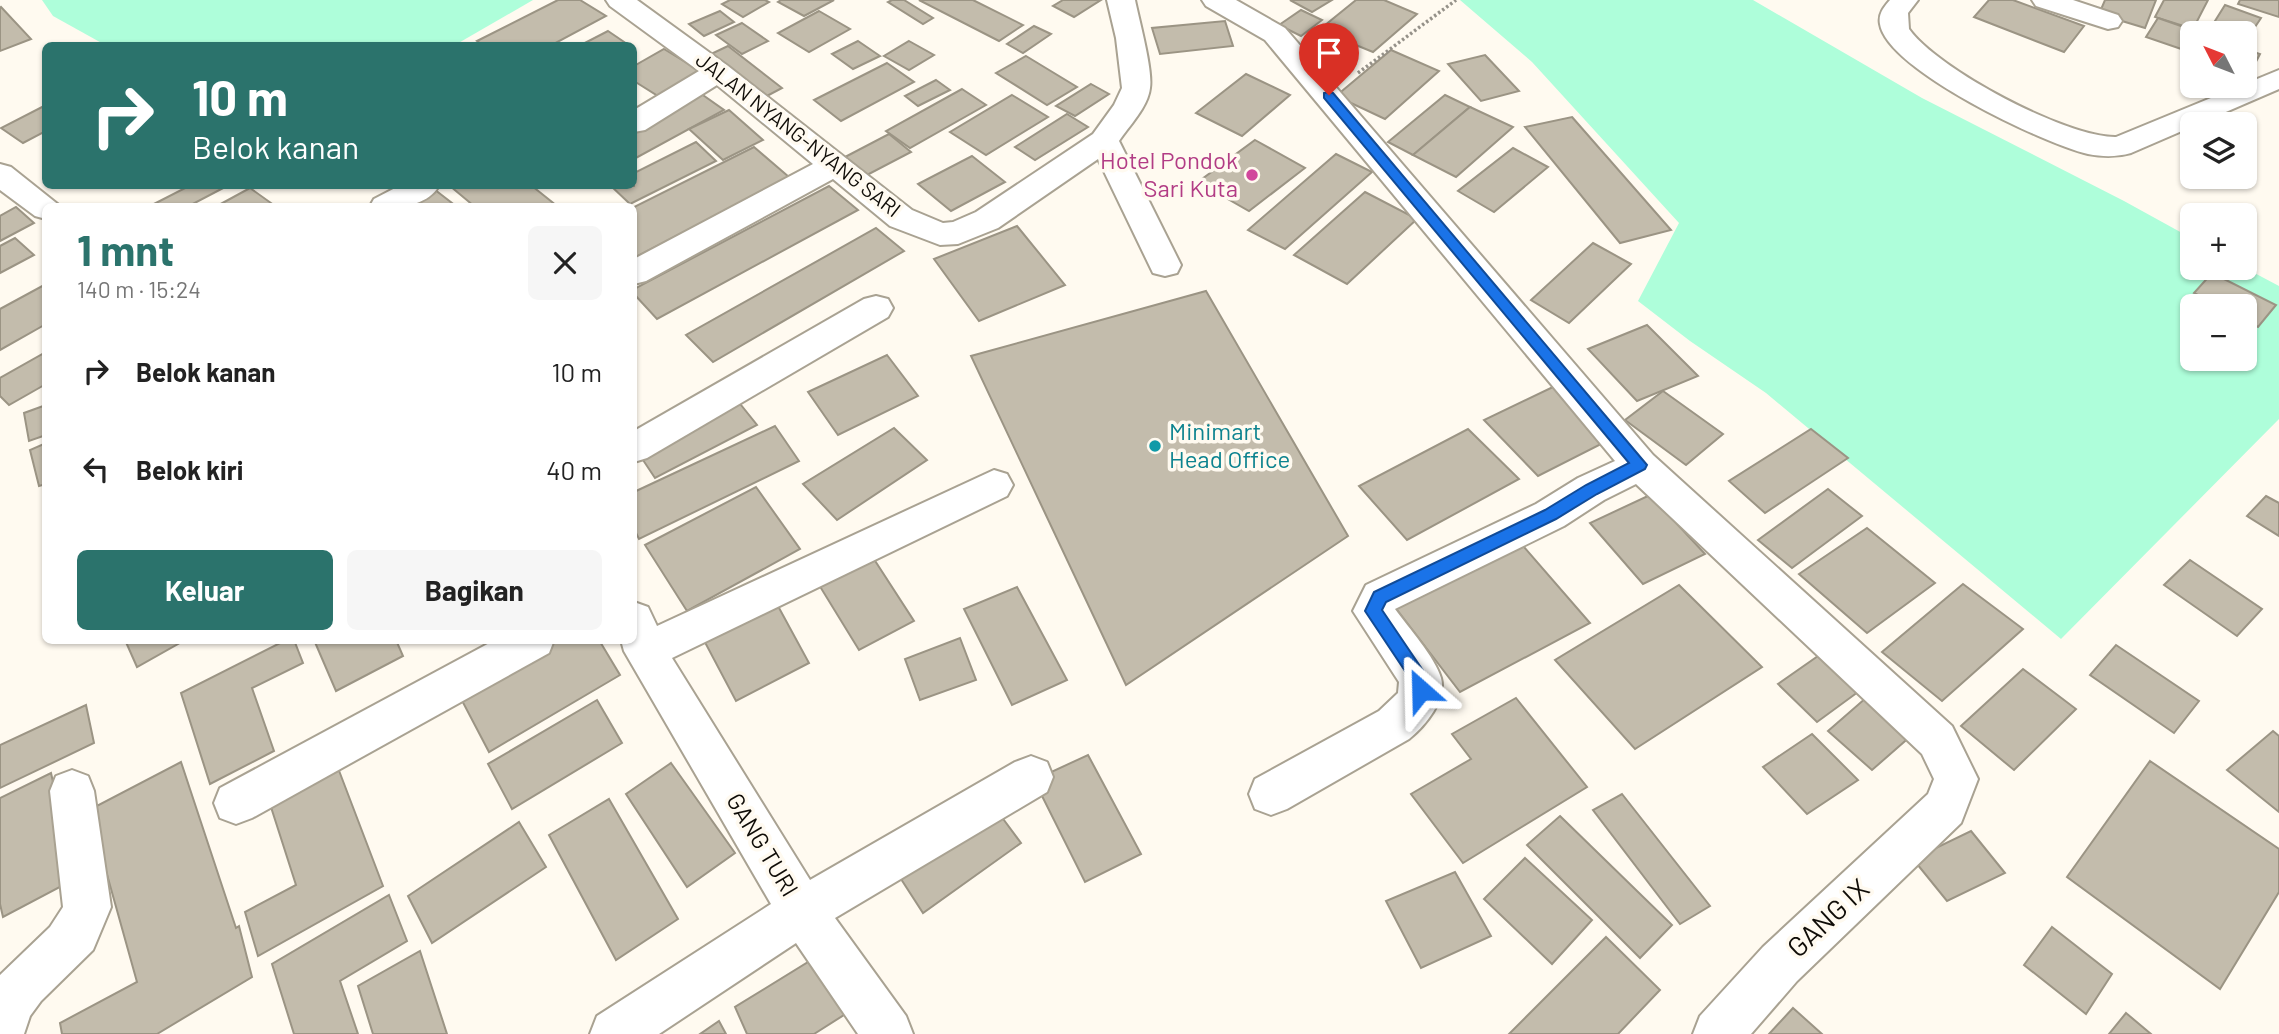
<!DOCTYPE html>
<html lang="id">
<head>
<meta charset="utf-8">
<style>
  :root { --surface:#fff; --page:#f6f6f6; --text:#222; --muted:#767676; --accent:#2b736c }
  body { margin:0; font-family:Barlow,sans-serif; background:var(--page); color:var(--text); height:100vh; display:flex; flex-direction:column; font-size:26px; white-space:nowrap }
  * { box-sizing:border-box; margin:0 }
  p { font-size:23px; color:var(--muted) }
  .icon { flex:none; width:38px; height:38px; fill:none; stroke:currentColor; stroke-width:2; stroke-linecap:round; stroke-linejoin:round }
  .map { position:relative; flex:1; overflow:hidden }
  .side { position:absolute; left:42px; top:203px; width:595px; height:441px; display:flex; flex-direction:column; background:var(--surface); border-radius:10px; box-shadow:0 2px 5px #0004 }
  .side>* { flex:none }
  .banner { position:absolute; left:42px; top:42px; width:595px; height:147px; border-radius:10px; box-shadow:0 2px 5px #0004; background:#2b736c; color:#fff; overflow:hidden }
  .needle { width:46px; rotate:312deg }
  .fabs { position:absolute; left:2180px; top:21px; display:grid; gap:14px }
  .fabs a { display:grid; place-items:center; width:77px; height:77px; border-radius:10px; background:var(--surface); box-shadow:0 2px 5px #0004; font-size:35px }
  .pin { position:absolute; display:grid; place-items:center; width:60px; height:60px; color:#fff; margin:-72px -30px; border-radius:50% 50% 50% 0; rotate:-45deg; box-shadow:0 0 7px #0007 }
  .pin .icon { rotate:45deg }
  .me { position:absolute; width:77px; margin:-38px; rotate:335deg; stroke-linejoin:round; filter:drop-shadow(0 0 5px #0008) }
  .turn { display:flex; align-items:center; gap:24px; height:147px; padding:0 35px; font-size:32px }
  .turn .icon { width:91px; height:91px; stroke-width:2.5 }
  .turn b { display:block; font-size:49px; line-height:60px }
  .round { display:grid; place-items:center; flex:none; width:74px; height:74px; border-radius:10px; background:var(--page) }
  .summary { display:flex; align-items:center; justify-content:space-between; height:119px; padding:0 35px }
  h1 { font-size:42px; font-weight:700; line-height:52px; color:var(--accent) }
  .primary-button { display:flex; gap:14px; margin-top:auto; padding:14px 35px }
  .primary-button a { flex:1; height:80px; border-radius:10px; background:var(--accent); color:#fff; font-size:28px; font-weight:700; line-height:80px; text-align:center }
  .primary-button a+a { background:var(--page); color:var(--text) }
  ul { padding:0; list-style:none }
  li { display:flex; align-items:center; gap:21px; height:98px; padding:0 35px }
  li div { flex:1 }
  li b { display:block; font-size:26px }
  li em { font-style:normal }
  .map>svg:first-child { display:block }
</style>
</head>
<body>
<div class="map">
<svg width="2279" height="1034" viewBox="0 0 2279 1034">
  <rect width="100%" height="100%" fill="#fffaf0"/>
  <!-- green -->
  <g fill="#aefeda" fill-rule="evenodd">
    <polygon points="42,0 533,0 455,45 107,46 53,16"/>
    <path d="M1460,0H1753L1922,98L2124,201L2193,239V268H2245L2279,286V419L2061,639L1766,393L1690,341L1638,301L1679,223L1532,62ZM2193,306H2245V359H2193Z"/>
  </g>
  <!-- building -->
  <g fill="#c3bcac" stroke="#9b9484" stroke-width="2">
    <polygon points="558,0 580,0 606,16 550,46 484,46 477,41"/>
    <polygon points="730,0 765,0 769,2 743,17 722,4"/>
    <polygon points="781,0 834,0 804,16 778,2"/>
    <polygon points="892,0 904,0 933,18 923,24 888,2"/>
    <polygon points="919,0 973,0 1023,25 999,41"/>
    <polygon points="1063,0 1101,0 1074,17 1053,6"/>
    <polygon points="1290,0 1332,0 1312,12"/>
    <polygon points="1356,0 1384,0 1417,14 1373,52 1319,30"/>
    <polygon points="1989,0 2013,0 2084,26 2064,52 1974,17"/>
    <polygon points="2105,0 2156,0 2145,28 2099,14"/>
    <polygon points="2164,0 2208,0 2193,29 2155,17"/>
    <polygon points="2240,0 2279,0 2279,17 2238,4"/>
    <polygon points="2225,5 2261,18 2245,42 2245,33 2222,33 2210,29"/>
    <polygon points="1,7 31,39 0,51 0,8"/>
    <polygon points="1301,10 1322,20 1301,36 1279,25"/>
    <polygon points="720,11 734,22 704,36 689,24"/>
    <polygon points="819,11 850,29 809,52 778,33"/>
    <polygon points="2158,18 2201,33 2193,33 2193,53 2146,37"/>
    <polygon points="1225,21 1233,46 1160,54 1152,28"/>
    <polygon points="742,23 768,41 742,54 716,35"/>
    <polygon points="1034,26 1051,34 1023,53 1007,44"/>
    <polygon points="608,31 630,46 579,46"/>
    <polygon points="858,41 880,56 853,69 832,54"/>
    <polygon points="909,41 934,55 909,70 884,56"/>
    <polygon points="728,46 782,88 765,97 709,55"/>
    <polygon points="664,49 700,71 658,96 634,81 634,66"/>
    <polygon points="2245,49 2260,54 2250,73 2245,72"/>
    <polygon points="1391,50 1439,71 1385,119 1336,96"/>
    <polygon points="1485,55 1519,91 1481,101 1448,64"/>
    <polygon points="1026,56 1077,87 1047,105 996,73"/>
    <polygon points="887,63 914,82 841,121 814,100"/>
    <polygon points="1246,74 1290,95 1242,136 1196,113"/>
    <polygon points="936,80 950,90 918,106 905,96"/>
    <polygon points="1091,84 1109,94 1075,116 1056,106"/>
    <polygon points="962,89 986,105 910,148 886,131"/>
    <polygon points="700,93 724,110 634,159 634,128"/>
    <polygon points="1012,95 1048,117 986,155 950,132"/>
    <polygon points="1445,95 1470,107 1413,155 1388,142"/>
    <polygon points="46,105 46,131 23,143 1,128"/>
    <polygon points="1470,107 1513,127 1456,177 1413,155"/>
    <polygon points="729,110 763,140 723,160 689,129"/>
    <polygon points="1067,114 1088,127 1035,160 1015,147"/>
    <polygon points="1572,117 1671,230 1620,243 1525,127"/>
    <polygon points="889,134 911,152 867,175 845,157"/>
    <polygon points="1255,140 1305,168 1249,211 1198,182"/>
    <polygon points="696,142 716,161 630,204 611,186 634,186 634,173"/>
    <polygon points="754,147 789,177 634,258 634,207"/>
    <polygon points="1513,148 1548,167 1494,212 1458,191"/>
    <polygon points="1336,154 1372,172 1285,249 1248,230"/>
    <polygon points="972,156 1005,182 951,211 918,184"/>
    <polygon points="189,186 227,186 189,206 150,206"/>
    <polygon points="430,186 452,203 445,206 394,206"/>
    <polygon points="450,186 532,186 557,206 474,206"/>
    <polygon points="829,186 858,210 657,319 634,294 634,289"/>
    <polygon points="250,188 271,203 265,206 217,206"/>
    <polygon points="1365,192 1417,219 1347,284 1294,255"/>
    <polygon points="16,207 34,223 0,241 0,216"/>
    <polygon points="1017,226 1065,285 979,321 934,259"/>
    <polygon points="876,228 904,251 713,362 686,335"/>
    <polygon points="15,238 34,255 0,273 0,246"/>
    <polygon points="1593,243 1631,264 1569,323 1531,300"/>
    <polygon points="2212,273 2276,305 2258,327 2245,320 2245,306 2219,306 2194,293"/>
    <polygon points="46,284 46,324 0,350 0,309"/>
    <polygon points="1206,291 1348,536 1126,685 971,356"/>
    <polygon points="1647,325 1698,376 1637,401 1588,349"/>
    <polygon points="46,352 46,384 9,405 0,396 0,378"/>
    <polygon points="887,355 918,396 838,435 808,392"/>
    <polygon points="1555,386 1609,440 1538,476 1484,420"/>
    <polygon points="1663,391 1723,434 1686,465 1625,420"/>
    <polygon points="737,400 757,425 655,478 637,451"/>
    <polygon points="46,405 46,435 29,441 24,413"/>
    <polygon points="775,426 799,461 639,539 634,529 634,492"/>
    <polygon points="894,428 927,460 837,520 803,484"/>
    <polygon points="1468,429 1519,479 1407,540 1359,486"/>
    <polygon points="1811,429 1848,458 1765,513 1729,481"/>
    <polygon points="46,443 46,484 39,486 30,450"/>
    <polygon points="756,487 800,549 687,611 645,545"/>
    <polygon points="1828,489 1862,516 1792,568 1758,540"/>
    <polygon points="1650,495 1705,554 1643,584 1590,523"/>
    <polygon points="2266,496 2279,503 2279,536 2247,516"/>
    <polygon points="1867,528 1935,583 1867,633 1799,574"/>
    <polygon points="1518,540 1590,623 1460,692 1391,602"/>
    <polygon points="870,553 914,621 859,650 816,580"/>
    <polygon points="2190,560 2262,609 2237,636 2164,585"/>
    <polygon points="1963,584 2023,629 1942,701 1882,652"/>
    <polygon points="1679,585 1762,667 1635,749 1555,660"/>
    <polygon points="1017,587 1067,680 1012,705 964,609"/>
    <polygon points="772,595 809,663 736,701 699,631"/>
    <polygon points="960,638 976,680 920,700 905,659"/>
    <polygon points="125,640 185,640 137,667"/>
    <polygon points="286,640 294,640 303,663 252,688 274,751 210,784 181,693"/>
    <polygon points="314,640 396,640 403,656 336,691"/>
    <polygon points="550,640 599,640 620,675 489,752 458,693"/>
    <polygon points="2116,645 2199,701 2174,733 2090,675"/>
    <polygon points="1818,656 1858,692 1817,722 1778,684"/>
    <polygon points="2023,669 2076,709 2014,770 1961,726"/>
    <polygon points="1867,697 1912,735 1872,770 1828,731"/>
    <polygon points="1516,698 1587,787 1463,863 1411,794 1471,759 1452,734"/>
    <polygon points="597,700 622,743 512,809 488,764"/>
    <polygon points="86,705 94,743 0,788 0,745"/>
    <polygon points="2273,731 2279,736 2279,812 2227,770"/>
    <polygon points="1812,734 1858,780 1807,814 1763,767"/>
    <polygon points="1088,755 1141,854 1085,882 1034,780"/>
    <polygon points="2150,761 2279,849 2279,892 2220,989 2067,877"/>
    <polygon points="181,762 236,928 239,926 252,977 157,1034 62,1034 60,1023 137,982 89,810"/>
    <polygon points="671,763 735,853 687,887 626,794"/>
    <polygon points="338,768 383,886 258,956 245,912 296,885 270,804"/>
    <polygon points="51,773 75,879 3,917 0,904 0,798"/>
    <polygon points="1622,794 1710,906 1680,924 1593,810"/>
    <polygon points="609,799 678,919 616,960 549,835"/>
    <polygon points="998,812 1021,843 923,913 901,879"/>
    <polygon points="1560,816 1672,925 1640,958 1527,845"/>
    <polygon points="519,822 546,867 432,943 408,896"/>
    <polygon points="1971,831 2005,873 1947,901 1913,859"/>
    <polygon points="1525,858 1592,920 1552,964 1484,899"/>
    <polygon points="1455,872 1491,936 1421,968 1386,901"/>
    <polygon points="389,895 407,941 340,981 358,1034 294,1034 272,964"/>
    <polygon points="2052,927 2112,974 2086,1014 2024,965"/>
    <polygon points="1606,937 1660,990 1618,1034 1509,1034"/>
    <polygon points="420,951 447,1034 373,1034 358,986"/>
    <polygon points="826,951 855,1008 814,1034 747,1034 735,1007"/>
    <polygon points="1793,1008 1822,1034 1769,1034"/>
    <polygon points="2126,1013 2151,1034 2109,1034"/>
    <polygon points="719,1021 726,1034 700,1034"/>
  </g>
  <g fill="none" stroke-linecap="round" stroke-linejoin="round">
    <defs>
      <g id="minor">
        <path d="M606,0H637L728,66L912,210L943,223L953,222L976,212L1093,134L1114,105L1122,88L1116,38L1107,0H1135C1139,20 1153,70 1150,88C1148,107 1129,126 1119,141L1181,265L1177,273L1165,276L1153,273L1098,159L998,228L958,244L940,245L890,226L833,179L646,281L634,284V259L813,164L717,85L645,130L634,132V110L699,71L610,6Z"/>
        <path d="M1202,0H1236L1285,28L1653,455L1952,726L1978,779L1961,823L1797,981L1751,1034H1693L1700,1016L1763,947L1928,794L1934,779L1922,754L1636,484L1604,500L1564,526L1395,609C1408,627 1435,657 1441,678C1447,700 1425,726 1409,739L1287,809L1271,815L1255,809L1249,794L1255,779L1379,711L1398,693L1399,682L1353,611L1366,585L1536,504L1578,478L1615,461L1265,40L1206,6Z"/>
        <path d="M1890,0H1918L1908,13L1909,29C1937,69 2067,138 2116,137L2279,70V89L2131,153C2117,157 2103,157 2088,154C2045,144 1887,70 1880,24C1878,14 1884,7 1890,0Z"/>
        <polygon points="2032,0 2073,0 2118,15 2122,21 2118,27 2108,29 2036,6"/>
        <polygon points="0,164 11,167 60,206 46,206 46,219 35,216 0,190"/>
        <path d="M399,186H439C424,210 394,206 370,206L374,199Z"/>
        <polygon points="876,296 888,299 893,308 888,317 647,458 634,462 634,431 864,299"/>
        <polygon points="994,470 1007,474 1013,485 1007,496 672,658 810,880 1015,762 1031,756 1047,762 1053,777 1047,792 835,918 906,1016 913,1034 858,1034 796,943 659,1034 590,1034 597,1016 771,904 624,651 621,640 634,640 634,602 648,607 657,626"/>
        <polygon points="495,640 554,640 549,653 252,818 236,824 220,818 214,803 220,788"/>
        <polygon points="72,770 88,776 94,791 111,907 93,950 41,1001 30,1016 24,1034 0,1034 0,975 50,927 63,907 50,791 56,776"/>
      </g>
    </defs>
    <!-- minor casing -->
    <use href="#minor" stroke="#a9a292" stroke-width="4"/>
    <!-- path -->
    <polyline stroke="#959189" stroke-width="3.5" stroke-dasharray="2.5 2.5" stroke-linecap="butt" points="1358,73 1456,0"/>
    <!-- minor -->
    <use href="#minor" fill="#fff" fill-rule="evenodd"/>
  </g>
  <!-- route -->
  <polygon fill="#1a73e8" stroke="#114b97" stroke-width="2" points="1329,92 1333,93 1647,465 1645,469 1597,494 1556,519 1386,602 1382,610 1428,678 1430,690 1427,696 1421,698 1415,696 1411,680 1365,611 1374,592 1545,510 1586,485 1629,463 1324,98 1324,93"/>
  <!-- markers -->
  <circle fill="#d1479c" stroke="#fffaf0" stroke-width="2.5" cx="1252" cy="175" r="7"/>
  <circle fill="#0f9aa8" stroke="#fffaf0" stroke-width="2.5" cx="1155" cy="446" r="7"/>
  <g text-anchor="middle" stroke-width="7" stroke-linejoin="round" paint-order="stroke">
    <!-- far-street labels -->
    <g font-size="21" fill="#0f0c07" stroke="#fffaf0">
      <text transform="translate(798 135) rotate(38)" y="7">JALAN NYANG-NYANG SARI</text>
    </g>
    <!-- hotel labels -->
    <g font-size="24" fill="#b23c85" stroke="#fffaf0" text-anchor="end">
      <text x="1238" y="169">Hotel Pondok<tspan x="1238" dy="28">Sari Kuta</tspan></text>
    </g>
    <!-- culture labels -->
    <g font-size="24" fill="#0d838f" stroke="#fffaf0" text-anchor="start">
      <text x="1169" y="440">Minimart<tspan x="1169" dy="28">Head Office</tspan></text>
    </g>
    <!-- street labels -->
    <g font-size="24" fill="#0f0c07" stroke="#fffaf0">
      <text transform="translate(762 845) rotate(59)" y="8">GANG TURI</text>
    </g>
    <!-- near-street labels -->
    <g font-size="28" fill="#0f0c07" stroke="#fffaf0">
      <text transform="translate(1828 918) rotate(-43)" y="10">GANG IX</text>
    </g>
  </g>
</svg>
<div class="fabs">
<a><svg class="needle" viewBox="-14 -14 28 28"><path d="M0-13l5 13h-10z" fill="#e53935"/><path d="M0 13l5-13h-10z" fill="#767676"/></svg></a>
<a><svg class="icon" aria-label="layers" viewBox="0 0 24 24"><path d="M12 4l9 5-9 5-9-5zM3 14l9 5 9-5"/></svg></a>
<a>+</a>
<a>−</a>
</div>
<div class="pin" style="left:1329px;top:95px;background:#d93025"><svg class="icon" aria-label="arrive" viewBox="0 0 24 24"><path d="M6 21V4h12l-3 4 3 4H6"/></svg></div>
<svg class="me" style="left:1421px;top:690px" viewBox="-20 -20 40 40"><path d="M0-17L14 15 0 8-14 15z" fill="#1a73e8" stroke="#fff" stroke-width="4"/></svg>
<div class="banner">
<div class="turn"><svg class="icon" aria-label="right" viewBox="0 0 24 24"><path d="M7 20v-9h11M14 6l5 5-5 5"/></svg><div><b>10 m</b>Belok kanan</div></div>
</div>
<section class="side">
<div class="summary"><div><h1>1 mnt</h1><p>140 m · 15:24</p></div><a class="round"><svg class="icon" aria-label="close" viewBox="0 0 24 24"><path d="M6 6l12 12M18 6L6 18"/></svg></a></div>
<ul>
<li><svg class="icon" aria-label="right" viewBox="0 0 24 24"><path d="M7 20v-9h11M14 6l5 5-5 5"/></svg><div><b>Belok kanan</b></div><em>10 m</em></li>
<li><svg class="icon" aria-label="left" viewBox="0 0 24 24"><path d="M17 20v-9H6M10 6l-5 5 5 5"/></svg><div><b>Belok kiri</b></div><em>40 m</em></li>
</ul>
<div class="primary-button"><a>Keluar</a><a>Bagikan</a></div>
</section>
</div>
</body>
</html>
